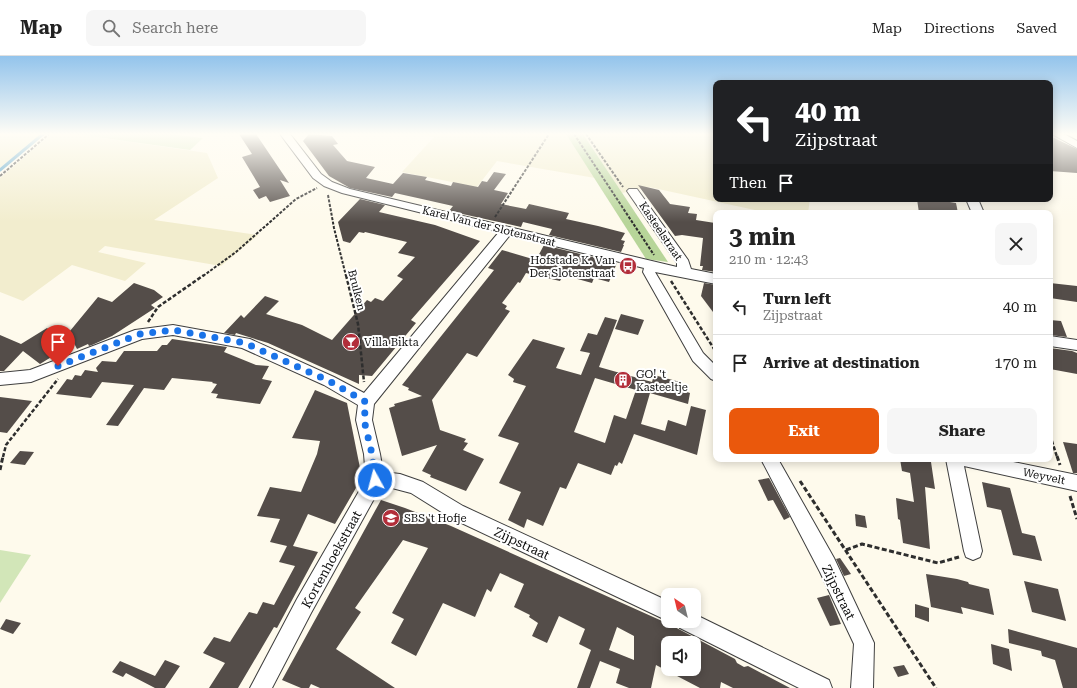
<!DOCTYPE html>
<html lang="en">
<head>
<meta charset="utf-8">
<style>
  :root { --surface:#fff; --page:#f6f6f6; --text:#222; --muted:#767676; --line:#e0e0e0; --accent:#ea580c }
  body { margin:0; font-family:"Roboto Serif",serif; background:var(--page); color:var(--text); height:100vh; display:flex; flex-direction:column; font-size:15px; white-space:nowrap }
  * { box-sizing:border-box; margin:0 }
  p { font-size:13px; color:var(--muted) }
  .icon { flex:none; width:22px; height:22px; fill:none; stroke:currentColor; stroke-width:2; stroke-linecap:round; stroke-linejoin:round }
  .map { position:relative; flex:1; overflow:hidden }
  .panel { position:absolute; left:713px; top:154px; width:340px; height:252px; display:flex; flex-direction:column; background:var(--surface); border-radius:8px; box-shadow:0 2px 10px #0003 }
  .panel>* { flex:none }
  .hud { position:absolute; left:713px; top:24px; width:340px; height:122px; border-radius:8px; box-shadow:0 2px 10px #0003; background:#202124; color:#fff; overflow:hidden }
  .needle { width:26px; rotate:325deg }
  .buttons { position:absolute; left:661px; top:532px; display:grid; gap:8px }
  .buttons a { display:grid; place-items:center; width:40px; height:40px; border-radius:8px; background:var(--surface); box-shadow:0 2px 10px #0003; font-size:20px }
  .pin { position:absolute; display:grid; place-items:center; width:34px; height:34px; color:#fff; margin:-41px -17px; border-radius:50% 50% 50% 0; rotate:-45deg; box-shadow:0 0 4px #0007 }
  .pin .icon { rotate:45deg }
  .me { position:absolute; width:44px; margin:-22px; rotate:353deg; stroke-linejoin:round; filter:drop-shadow(0 0 3px #0008) }
  .turn { display:flex; align-items:center; gap:14px; height:84px; padding:0 16px; font-size:18px }
  .turn .icon { width:52px; height:52px; stroke-width:2.5 }
  .turn b { display:block; font-size:28px; line-height:34px }
  .then { display:flex; align-items:center; height:38px; padding:0 16px; background:#0003; gap:8px; font-size:15px }
  .round { display:grid; place-items:center; flex:none; width:42px; height:42px; border-radius:8px; background:var(--page) }
  .head { display:flex; align-items:center; justify-content:space-between; height:68px; padding:0 16px }
  h1 { font-size:24px; font-weight:700; line-height:30px }
  .cta { display:flex; gap:8px; margin-top:auto; padding:8px 16px }
  .cta a { flex:1; height:46px; border-radius:8px; background:var(--accent); color:#fff; font-size:16px; font-weight:700; line-height:46px; text-align:center }
  .cta a+a { background:var(--page); color:var(--text) }
  ul { padding:0; list-style:none }
  li { display:flex; align-items:center; gap:12px; height:56px; padding:0 16px; border-top:1px solid var(--line) }
  li div { flex:1 }
  li b { display:block; font-size:15px }
  li em { font-style:normal }
  header { display:flex; align-items:center; gap:24px; box-sizing:border-box; height:56px; padding:0 20px; background:var(--surface); border-bottom:1px solid var(--line) }
  header strong { font-size:19px }
  nav { display:flex; gap:22px; margin-inline-start:auto; font-size:14px }
  .search { width:280px; height:36px; background:var(--page); display:flex; align-items:center; gap:10px; box-sizing:border-box; padding:0 14px; border-radius:8px; color:var(--muted); font-size:15px }
  .map>svg:first-child { display:block }
</style>
</head>
<body>
<header>
<strong>Map</strong>
<div class="search"><svg class="icon" aria-label="search" viewBox="0 0 24 24"><circle cx="10" cy="10" r="6"/><path d="M15 15l6 6"/></svg>Search here</div>
<nav><a>Map</a><a>Directions</a><a>Saved</a></nav>
</header>
<div class="map">
<svg width="1077" height="632" viewBox="0 0 1077 632">
  <rect width="100%" height="100%" fill="#fefaec"/>
  <!-- farmland -->
  <g fill="#f2edce">
    <polygon points="0,78 41,78 0,112"/>
    <polygon points="51,78 75,78 207,97 218,122 154,164 258,179 221,210 105,190 98,196 146,207 125,225 72,209 23,245 0,236 0,122"/>
    <polygon points="417,78 566,78 595,122 497,105 477,131 402,116 434,81"/>
    <polygon points="583,78 716,78 716,143 810,143 808,157 769,157 649,131 622,137"/>
  </g>
  <!-- green -->
  <g fill="#d2e6b8">
    <polygon points="75,78 169,78 203,82 190,94"/>
    <polygon points="0,494 31,499 0,547"/>
  </g>
  <!-- forest -->
  <polygon fill="#b7d599" points="566,78 583,78 668,206 646,203"/>
  <g fill="none" stroke-linecap="round" stroke-linejoin="round">
    <!-- stream -->
    <polyline stroke="#4095c4" stroke-width="3" points="0,114 43,78"/>
  </g>
  <!-- building -->
  <g fill="#544d49" fill-rule="evenodd">
    <polygon points="239,78 256,78 289,127 280,124 290,140 270,146 266,140 259,143 253,134 260,131 242,101 252,98"/>
    <polygon points="309,78 332,80 338,88 333,89 347,105 375,111 366,122 393,128 403,117 427,121 425,124 451,130 453,126 478,131 482,125 487,126 494,116 506,118 494,134 508,137 501,148 526,153 529,148 569,157 566,163 598,170 625,177 621,184 625,185 623,189 624,189 621,196 549,179 552,173 523,166 521,171 449,155 453,150 422,143 395,137 392,141 350,132 329,120 303,85"/>
    <polygon points="1050,80 1077,93 1077,117 1050,115"/>
    <polygon points="638,129 659,134 670,148 690,151 688,157 697,158 696,164 715,167 714,184 716,185 716,216 702,214 703,210 700,210 703,182 682,179 675,180"/>
    <polygon points="360,143 385,149 379,156 435,169 480,185 411,264 416,267 372,320 359,319 359,328 268,287 236,277 235,279 224,277 241,259 244,262 265,240 279,245 266,258 302,269 332,284 367,244 371,246 375,242 383,245 403,223 397,220 415,201 398,197 407,186 365,176 364,177 359,176 350,187 343,185 338,166"/>
    <polygon points="917,143 931,143 956,147 958,157 919,157"/>
    <polygon points="544,189 617,207 609,226 594,222 592,227 563,219 560,225 526,217 520,227 518,226 502,247 507,250 505,253 510,255 477,301 467,297 432,344 440,374 466,383 464,386 468,387 463,394 484,403 466,435 430,421 431,419 422,415 437,389 402,400 389,352 395,350 394,348 422,340 408,334 409,332 402,329 494,214 488,212 502,194 536,204"/>
    <polygon points="134,227 154,234 163,241 151,249 155,252 112,280 92,289 89,290 88,288 77,293 74,287 40,308 23,295 4,315 0,315 0,279 21,288 47,272 52,276 56,274 65,281 98,241 112,246"/>
    <polygon points="704,227 716,229 716,260 701,240"/>
    <polygon points="1050,227 1077,230 1077,246 1050,242"/>
    <polygon points="621,258 644,264 638,279 615,273"/>
    <path d="M605,261L617,264L599,311L652,326L654,319L680,326L678,333L690,337L688,348L650,337L641,368L665,375L668,364L686,370L691,350L706,354L697,399L634,378L622,408L619,406L617,410L615,409L611,419L578,407L566,433L560,431L543,470L527,463L524,472L508,464L521,436L499,427L519,387L498,380L526,330L513,326L514,323L508,319L533,283L565,292L556,312L581,319L590,297L580,295L588,277L597,279ZM595,322L636,334L626,363L614,359L605,387L574,376Z"/>
    <polygon points="1050,264 1061,265 1067,281 1050,279"/>
    <polygon points="172,283 227,291 224,296 256,309 269,310 262,323 272,325 260,348 216,342 218,338 211,337 217,328 212,327 213,326 172,322 164,334 144,332 118,370 106,369 134,329 102,326 91,342 56,338 67,323 72,324 75,319 81,320 85,314 98,316 96,312 102,305 116,306 124,295 157,295 162,289 167,289"/>
    <polygon points="1050,292 1072,295 1077,297 1077,318 1050,313"/>
    <polygon points="315,334 347,347 360,412 360,425 335,468 308,458 293,490 318,496 277,572 274,571 238,632 209,632 225,607 203,597 214,581 230,586 249,556 257,558 263,546 274,549 295,510 279,506 287,490 270,486 280,463 257,460 270,431 301,436 317,398 320,385 292,382"/>
    <polygon points="0,341 32,345 7,377 0,376"/>
    <polygon points="1063,386 1077,388 1077,417 1073,417"/>
    <polygon points="20,395 34,396 25,409 10,407"/>
    <polygon points="900,403 929,403 931,406 935,433 925,431 930,493 903,487 900,464 898,463 896,442 914,446 910,417 902,415"/>
    <polygon points="769,422 790,461 784,464 773,444 768,445 758,424"/>
    <polygon points="982,426 1010,432 1022,477 1035,480 1042,505 1013,499 1001,454 987,451"/>
    <path d="M381,444L405,452L451,470L671,569L735,603L737,607L744,611L748,610L790,632H733L721,626L720,632H700L656,609L651,632H629L616,627L620,613L600,605L590,632H577L591,594L579,588L585,573L559,560L547,587L532,580L538,567L529,561L530,559L514,551L524,528L500,517L491,536L487,533L475,561L443,547L416,600L391,587L404,563L392,557L428,492L403,484L355,552L361,556L336,593L395,632H320L311,628L309,632H301L282,624ZM617,571L634,580V604L609,594ZM668,587H694V613H668Z"/>
    <polygon points="855,458 865,460 867,472 856,470"/>
    <polygon points="840,502 851,518 844,520 836,503"/>
    <polygon points="926,518 957,523 968,526 969,528 989,533 994,559 961,551 963,558 931,551"/>
    <polygon points="1024,525 1058,533 1066,565 1032,556"/>
    <polygon points="829,539 841,568 830,570 817,542"/>
    <polygon points="915,548 929,552 929,566 915,561"/>
    <polygon points="6,563 21,567 13,578 0,573"/>
    <polygon points="1008,573 1077,592 1077,632 1063,632 1055,604 1042,600 1041,595 1009,587"/>
    <polygon points="991,588 1009,593 1012,615 993,608"/>
    <polygon points="165,604 180,610 165,632 155,632 126,617 123,621 112,616 120,605 155,620"/>
    <polygon points="904,609 909,618 898,621 893,611"/>
  </g>
  <g fill="none" stroke-linecap="round" stroke-linejoin="round">
    <defs>
      <g id="minor">
        <polygon points="280,78 290,78 321,118 332,126 350,133 677,211 677,207 627,135 629,133 637,133 688,204 691,213 716,218 716,228 655,216 703,297 716,310 716,325 711,323 693,305 643,216 644,212 510,179 374,348 372,364 380,398 383,416 400,418 423,426 463,450 668,545 668,565 451,462 411,437 392,432 380,432 311,557 272,632 250,632 297,543 366,423 364,398 356,364 358,349 324,329 242,292 173,279 142,283 31,326 0,329 0,317 30,314 135,274 173,269 250,283 334,321 364,337 499,176 342,137 324,130 313,122"/>
        <polygon points="1052,78 1064,78 1077,85 1077,92"/>
        <polygon points="966,143 978,143 984,157 972,157"/>
        <polygon points="1050,280 1077,284 1077,294 1050,290"/>
        <polygon points="761,403 778,403 834,502 874,587 873,632 851,632 854,588 820,516"/>
        <polygon points="946,403 999,403 1077,419 1077,435 964,410 982,495 980,501 973,504 966,501 964,495"/>
        <polygon points="694,558 829,624 832,632 799,632 680,572 677,565 694,565"/>
      </g>
    </defs>
    <!-- minor casing -->
    <use href="#minor" stroke="#3f3f3f" stroke-width="2"/>
    <!-- path-far2 -->
    <g stroke="#2e2e2e" stroke-width="2" stroke-dasharray="3 1.5" stroke-linecap="butt">
      <polyline points="574,78 654,199"/>
      <polyline points="586,78 623,131"/>
      <polyline points="0,120 49,78"/>
      <polyline points="328,139 334,172 346,220"/>
      <polyline points="495,161 549,78"/>
      <polyline points="203,220 236,196 296,143 317,132"/>
    </g>
    <!-- path-far1 -->
    <g stroke="#2e2e2e" stroke-width="2.5" stroke-dasharray="4 2" stroke-linecap="butt">
      <polyline points="346,219 358,268 364,326"/>
      <polyline points="671,225 716,296"/>
      <polyline points="148,266 158,251 204,219"/>
      <polyline points="1050,379 1057,401"/>
      <polyline points="3,401 6,389 58,323"/>
    </g>
    <!-- path -->
    <g stroke="#2e2e2e" stroke-width="3" stroke-dasharray="5 2.5" stroke-linecap="butt">
      <polyline points="1057,400 1060,409"/>
      <polyline points="0,414 3,400"/>
      <polyline points="800,425 936,632"/>
      <polyline points="1070,440 1077,463"/>
      <polyline points="846,494 862,488 938,507 959,501"/>
    </g>
    <!-- minor -->
    <use href="#minor" fill="#fff" fill-rule="evenodd"/>
  </g>
  <!-- sky -->
  <linearGradient id="sky" x2="0" y2="1"><stop stop-color="#93c4ec"/><stop offset="0.47" stop-color="#fffdf6"/><stop offset="1" stop-color="#fffdf6" stop-opacity="0"/></linearGradient>
  <rect width="1077" height="166" fill="url(#sky)"/>
  <g fill="none" stroke-linecap="round" stroke-linejoin="round">
    <!-- route -->
    <polyline stroke="#1a73e8" stroke-width="7" stroke-dasharray="0 12.6" points="58,310 140,278 173,274 245,287 329,325 366,346 364,364 372,398 375,424"/>
  </g>
  <!-- icons -->
  <defs>
    <symbol id="bus-disc" viewBox="-11 -11 22 22"><circle r="9.5" fill="#b22e3a" stroke="#fff"/><path d="M-5-6H5V4H4V6H2V4H-2V6H-4V4H-5ZM-3.5-4V0h7V-4ZM-3.5 1.2v1.5H-2V1.2ZM2 1.2v1.5H3.5V1.2Z" fill="#fff"/></symbol>
    <symbol id="bar-disc" viewBox="-11 -11 22 22"><circle r="9.5" fill="#b22e3a" stroke="#fff"/><path d="M-6-5H6L.8 .8V4.5H3.5V6h-7V4.5H-.8V.8Z" fill="#fff"/></symbol>
    <symbol id="building-disc" viewBox="-11 -11 22 22"><circle r="9.5" fill="#b22e3a" stroke="#fff"/><path d="M-4-6H4V6H1V3H-1V6H-4ZM-2.5-4.3h1.7v1.8h-1.7ZM.8-4.3h1.7v1.8H.8ZM-2.5-1h1.7V.8h-1.7ZM.8-1h1.7V.8H.8Z" fill="#fff"/></symbol>
    <symbol id="school-disc" viewBox="-11 -11 22 22"><circle r="9.5" fill="#b22e3a" stroke="#fff"/><path d="M0-5L7-2L0 1L-7-2ZM-4 1L0 2.5L4 1V4Q0 6-4 4Z" fill="#fff"/></symbol>
  </defs>
  <g fill-rule="evenodd">
    <use href="#bus-disc" x="618" y="200" width="20" height="20"/>
    <use href="#bar-disc" x="341" y="276" width="20" height="20"/>
    <use href="#building-disc" x="613" y="314" width="20" height="20"/>
    <use href="#school-disc" x="381" y="452" width="20" height="20"/>
  </g>
  <g text-anchor="middle" stroke-width="4" stroke-linejoin="round" paint-order="stroke">
    <!-- street labels -->
    <g font-size="11" fill="#0c0c0c" stroke="#fff">
      <text transform="translate(489 170) rotate(14)" y="4">Karel Van der Slotenstraat</text>
      <text transform="translate(661 175) rotate(56)" y="4">Kasteelstraat</text>
      <text transform="translate(357 234) rotate(76)" y="4">Brulken</text>
      <text transform="translate(1044 420) rotate(12)" y="4">Weyvelt</text>
    </g>
    <!-- poi labels -->
    <g font-size="11" fill="#0c0c0c" stroke="#fff" text-anchor="start">
      <text x="615" y="208" text-anchor="end">Hofstade K. Van<tspan x="615" dy="13">Der Slotenstraat</tspan></text>
      <text x="364" y="290">Villa Bikta</text>
      <text x="636" y="322">GO! 't<tspan x="636" dy="13">Kasteeltje</tspan></text>
      <text x="404" y="466">SBS 't Hofje</text>
    </g>
    <!-- near-street labels -->
    <g font-size="13" fill="#0c0c0c" stroke="#fff">
      <text transform="translate(522 487) rotate(25)" y="5">Zijpstraat</text>
      <text transform="translate(331 503) rotate(-61)" y="5">Kortenhoekstraat</text>
      <text transform="translate(839 536) rotate(64)" y="5">Zijpstraat</text>
    </g>
  </g>
</svg>
<div class="buttons">
<a><svg class="needle" viewBox="-14 -14 28 28"><path d="M0-13l5 13h-10z" fill="#e53935"/><path d="M0 13l5-13h-10z" fill="#767676"/></svg></a>
<a><svg class="icon" aria-label="sound" viewBox="0 0 24 24"><path d="M4 9h4l5-4v14l-5-4H4zM17 9q2 3 0 6"/></svg></a>
</div>
<div class="pin" style="left:58px;top:310px;background:#d93025"><svg class="icon" aria-label="arrive" viewBox="0 0 24 24"><path d="M6 21V4h12l-3 4 3 4H6"/></svg></div>
<svg class="me" style="left:375px;top:424px" viewBox="-20 -20 40 40"><circle r="17" fill="#1a73e8" stroke="#fff" stroke-width="3"/><path d="M0-11L8 9 0 5-8 9z" fill="#fff"/></svg>
<div class="hud">
<div class="turn"><svg class="icon" aria-label="left" viewBox="0 0 24 24"><path d="M17 20v-9H6M10 6l-5 5 5 5"/></svg><div><b>40 m</b>Zijpstraat</div></div>
<div class="then">Then<svg class="icon" aria-label="arrive" viewBox="0 0 24 24"><path d="M6 21V4h12l-3 4 3 4H6"/></svg></div>
</div>
<section class="panel">
<div class="head"><div><h1>3 min</h1><p>210 m · 12:43</p></div><a class="round"><svg class="icon" aria-label="close" viewBox="0 0 24 24"><path d="M6 6l12 12M18 6L6 18"/></svg></a></div>
<ul>
<li><svg class="icon" aria-label="left" viewBox="0 0 24 24"><path d="M17 20v-9H6M10 6l-5 5 5 5"/></svg><div><b>Turn left</b><p>Zijpstraat</p></div><em>40 m</em></li>
<li><svg class="icon" aria-label="arrive" viewBox="0 0 24 24"><path d="M6 21V4h12l-3 4 3 4H6"/></svg><div><b>Arrive at destination</b></div><em>170 m</em></li>
</ul>
<div class="cta"><a>Exit</a><a>Share</a></div>
</section>
</div>
</body>
</html>
